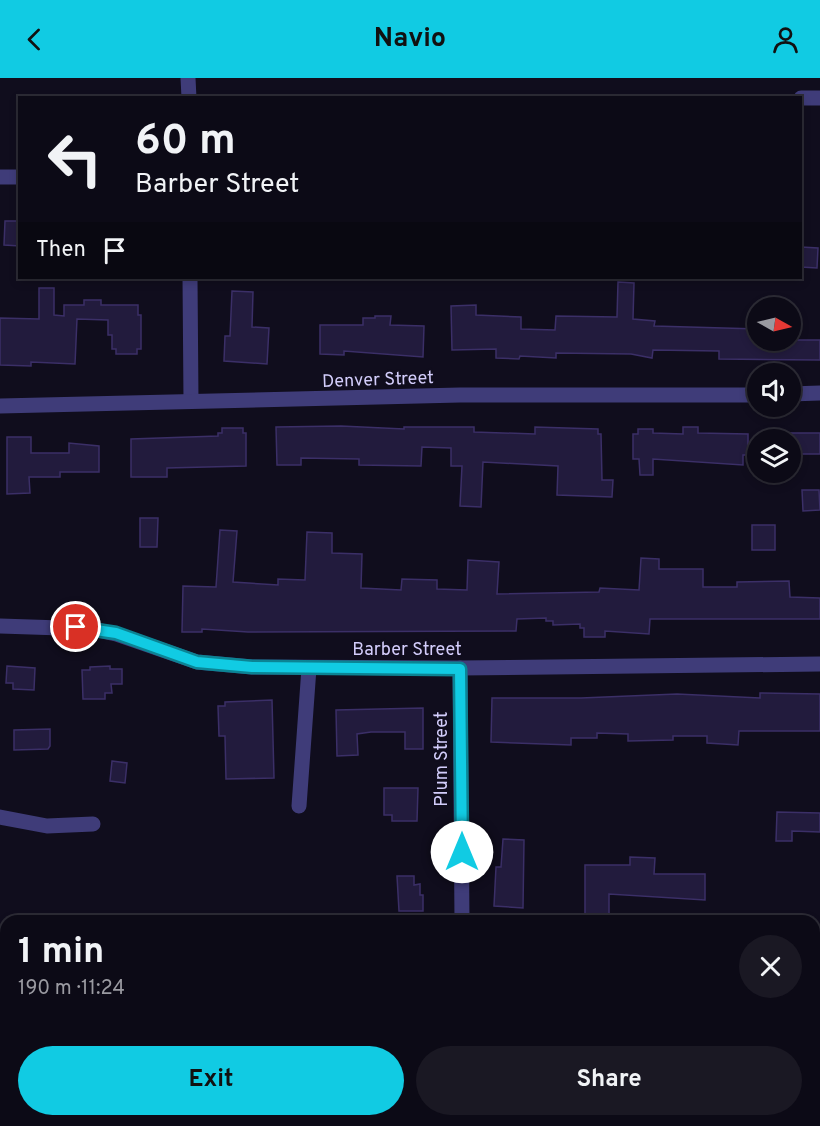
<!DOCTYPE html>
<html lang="en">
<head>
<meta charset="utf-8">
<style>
  :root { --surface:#0c0a16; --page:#1a1823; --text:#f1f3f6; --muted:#9a9aa1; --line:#2c2b35; --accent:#11cbe3 }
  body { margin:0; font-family:Overpass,sans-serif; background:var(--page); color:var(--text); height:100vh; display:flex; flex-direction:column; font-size:22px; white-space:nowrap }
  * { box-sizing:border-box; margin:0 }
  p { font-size:20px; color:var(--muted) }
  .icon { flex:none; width:33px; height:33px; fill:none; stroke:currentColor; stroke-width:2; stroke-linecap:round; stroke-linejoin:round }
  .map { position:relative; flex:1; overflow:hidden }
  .details { position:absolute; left:0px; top:837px; width:820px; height:212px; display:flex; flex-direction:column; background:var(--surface); border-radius:18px 18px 0 0; box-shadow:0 3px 9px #0003,0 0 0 2px var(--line) }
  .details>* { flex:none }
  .top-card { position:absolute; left:18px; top:18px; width:784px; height:183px; border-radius:0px; box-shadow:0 3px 9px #0003,0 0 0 2px var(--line); background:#0c0a16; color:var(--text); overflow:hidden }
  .needle { width:39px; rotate:98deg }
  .tools { position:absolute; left:747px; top:219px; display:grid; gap:12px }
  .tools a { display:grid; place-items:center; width:54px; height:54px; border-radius:50%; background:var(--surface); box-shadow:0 3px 9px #0003,0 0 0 2px var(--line); font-size:30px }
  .pin { position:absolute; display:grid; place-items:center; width:51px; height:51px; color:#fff; margin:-26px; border:3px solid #fff; border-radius:50%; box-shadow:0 2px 6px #0007 }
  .me { position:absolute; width:66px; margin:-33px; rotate:0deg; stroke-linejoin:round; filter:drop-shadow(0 0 4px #0008) }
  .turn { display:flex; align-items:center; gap:21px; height:126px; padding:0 18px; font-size:27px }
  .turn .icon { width:78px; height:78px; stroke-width:2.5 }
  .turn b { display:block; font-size:42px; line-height:51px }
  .then { display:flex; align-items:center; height:57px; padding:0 18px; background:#0003; gap:12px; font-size:22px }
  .round { display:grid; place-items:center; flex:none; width:63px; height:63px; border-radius:32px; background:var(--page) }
  .summary { display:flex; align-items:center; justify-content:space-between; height:102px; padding:0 18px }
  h1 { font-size:36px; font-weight:700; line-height:45px }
  .button { display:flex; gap:12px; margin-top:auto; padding:12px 18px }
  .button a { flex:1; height:69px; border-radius:36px; background:var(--accent); color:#111; font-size:24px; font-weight:700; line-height:69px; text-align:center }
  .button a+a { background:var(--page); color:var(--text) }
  header { display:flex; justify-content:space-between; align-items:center; height:78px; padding:0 18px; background:var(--accent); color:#111; font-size:27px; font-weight:700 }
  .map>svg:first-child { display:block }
</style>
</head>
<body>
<header><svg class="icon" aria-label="back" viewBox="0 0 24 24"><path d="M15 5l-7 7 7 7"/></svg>Navio<svg class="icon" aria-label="person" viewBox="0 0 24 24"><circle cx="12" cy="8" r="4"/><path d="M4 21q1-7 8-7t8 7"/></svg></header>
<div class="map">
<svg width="820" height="1048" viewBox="0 0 820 1048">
  <rect width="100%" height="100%" fill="#100d1d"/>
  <!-- building -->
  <g fill="#221b3d" stroke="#3b2f67" stroke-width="1.5">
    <polygon points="5,143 20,143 20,168 4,167"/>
    <polygon points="801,169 818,170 817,190 801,189"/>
    <polygon points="618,204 634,205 633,241 655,243 654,248 758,251 758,262 820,262 820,282 719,281 719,273 653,272 652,280 631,276 556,275 556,280 520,278 519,281 496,280 496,271 452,272 451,228 476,227 476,237 521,239 521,251 555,252 556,238 617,239"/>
    <polygon points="39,210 54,210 54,237 64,238 64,227 84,227 84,222 101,222 101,227 138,227 138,237 141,237 141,271 137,271 137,276 116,276 116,271 112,271 112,257 108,257 108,242 77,241 75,286 31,284 31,288 0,287 0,240 39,241"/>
    <polygon points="232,213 253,214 252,249 269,250 267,286 224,283 225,258 230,258"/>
    <polygon points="375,238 391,238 390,247 424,248 423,279 344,273 344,277 320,276 320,247 363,247 363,240 375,240"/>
    <polygon points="341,348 404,351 404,349 474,349 474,354 535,356 535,349 598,351 598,356 601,356 602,402 613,402 612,419 557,417 558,388 483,384 481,429 460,428 462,388 451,388 451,370 422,369 421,388 359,387 359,381 301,380 301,387 277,387 276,349"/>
    <polygon points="683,349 698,349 698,355 748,356 748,377 743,377 743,387 653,381 653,397 640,397 639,381 633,381 633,356 638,356 638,351 653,351 653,355 683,356"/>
    <polygon points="222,350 243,350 243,355 246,355 246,388 167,390 167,399 131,399 131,361 218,358 218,355 222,355"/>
    <rect x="790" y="355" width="30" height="21"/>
    <polygon points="7,359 31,359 31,375 69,375 69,365 99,368 99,394 60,394 60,399 29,399 30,415 7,416"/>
    <polygon points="802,412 819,412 820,432 803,433"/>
    <polygon points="140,440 158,440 157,469 140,469"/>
    <rect x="752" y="447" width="23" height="25"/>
    <polygon points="220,452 237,453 233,504 278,507 278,501 305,502 307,454 332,455 332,475 362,476 361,510 401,512 402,501 437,502 437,511 467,512 468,482 499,484 497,516 599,514 600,510 639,512 641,480 659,481 659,491 703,491 703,509 737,509 737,504 789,503 790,519 820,520 820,541 650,541 649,556 605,553 605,559 584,559 584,550 580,550 580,546 553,547 553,543 546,543 546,540 517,541 516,553 248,554 202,551 202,554 182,554 183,508 216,509"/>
    <polygon points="7,588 35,590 34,612 13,611 13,605 6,605"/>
    <polygon points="110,588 110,591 122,591 122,606 111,606 112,615 105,615 105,621 83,621 82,592 90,592 90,589"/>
    <polygon points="760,615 820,616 820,653 739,653 738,667 707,665 707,658 673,658 673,662 628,663 628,656 597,655 597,660 571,660 571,667 491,664 492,620 581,620 677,616 760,620"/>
    <polygon points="272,622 274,700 226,701 225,658 219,658 218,628 225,628 225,624"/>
    <polygon points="423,630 423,671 405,671 405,654 371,654 357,656 358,677 337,678 336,632"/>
    <polygon points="50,651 50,668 48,671 14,672 14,652"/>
    <polygon points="112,683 127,685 125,705 110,703"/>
    <polygon points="384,710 418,710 417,743 392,743 392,737 384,737"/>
    <polygon points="777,734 820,735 820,754 792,753 792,763 776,763"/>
    <polygon points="503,761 524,762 523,830 494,828 496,789 501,789"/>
    <polygon points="630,779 655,780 654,796 705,796 705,822 609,816 609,836 585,836 585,787 630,787"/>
    <polygon points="397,798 414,798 414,807 420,806 420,817 423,817 423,833 399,833"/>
  </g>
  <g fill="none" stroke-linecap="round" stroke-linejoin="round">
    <!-- street -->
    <g stroke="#3f3c79" stroke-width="15">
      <polyline points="188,0 189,20"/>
      <polyline points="801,20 820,20"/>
      <polyline points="0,99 20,99"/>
      <polyline points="190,200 191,323"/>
      <polyline points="790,316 820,315"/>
      <polyline points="0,328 460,317 758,317"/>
      <polyline points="0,548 92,551 116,556 197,584 252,589 460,590 820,586"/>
      <polyline points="460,590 462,843"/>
      <polyline points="299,728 309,590"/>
      <polyline points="0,739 47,748 93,746"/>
      <polyline points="814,865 820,865"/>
      <polyline points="463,1042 463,1048"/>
    </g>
  </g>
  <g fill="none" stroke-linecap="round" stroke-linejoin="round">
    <defs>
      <polyline id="route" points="76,549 116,555 197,584 252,589 460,591 462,774"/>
    </defs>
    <!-- route casing -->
    <use href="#route" stroke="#0b8494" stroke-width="15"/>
    <!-- route -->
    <use href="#route" stroke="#11cbe3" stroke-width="10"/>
  </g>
  <g text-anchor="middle" stroke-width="4.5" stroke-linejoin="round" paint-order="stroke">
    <!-- street labels -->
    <g font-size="18" fill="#d3cdfb" stroke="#100d1d">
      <text transform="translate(378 301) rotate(-2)" y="6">Denver Street</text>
      <text x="407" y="577">Barber Street</text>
      <text transform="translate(441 681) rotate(-90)" y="6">Plum Street</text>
    </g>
  </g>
</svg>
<div class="tools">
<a><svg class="needle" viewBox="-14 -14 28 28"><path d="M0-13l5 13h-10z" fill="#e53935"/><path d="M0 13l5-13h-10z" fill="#9a9aa1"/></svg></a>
<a><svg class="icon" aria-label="sound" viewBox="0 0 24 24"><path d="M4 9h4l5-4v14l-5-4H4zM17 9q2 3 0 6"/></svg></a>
<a><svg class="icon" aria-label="layers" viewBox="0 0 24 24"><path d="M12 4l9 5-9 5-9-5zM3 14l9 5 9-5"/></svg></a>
</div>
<div class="pin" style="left:76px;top:549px;background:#d93025"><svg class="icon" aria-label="arrive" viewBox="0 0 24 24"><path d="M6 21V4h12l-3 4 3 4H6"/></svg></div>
<svg class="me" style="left:462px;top:774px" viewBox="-20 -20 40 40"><circle r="19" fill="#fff"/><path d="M0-13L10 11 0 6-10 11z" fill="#11cbe3"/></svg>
<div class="top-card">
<div class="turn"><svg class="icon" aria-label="left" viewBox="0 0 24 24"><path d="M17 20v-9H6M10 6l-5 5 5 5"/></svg><div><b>60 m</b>Barber Street</div></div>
<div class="then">Then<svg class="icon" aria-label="arrive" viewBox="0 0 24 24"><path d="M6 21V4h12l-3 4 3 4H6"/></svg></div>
</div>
<section class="details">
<div class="summary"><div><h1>1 min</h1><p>190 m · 11:24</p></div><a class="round"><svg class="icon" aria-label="close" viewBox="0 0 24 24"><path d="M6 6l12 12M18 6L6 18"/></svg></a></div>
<div class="button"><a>Exit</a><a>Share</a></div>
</section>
</div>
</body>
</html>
